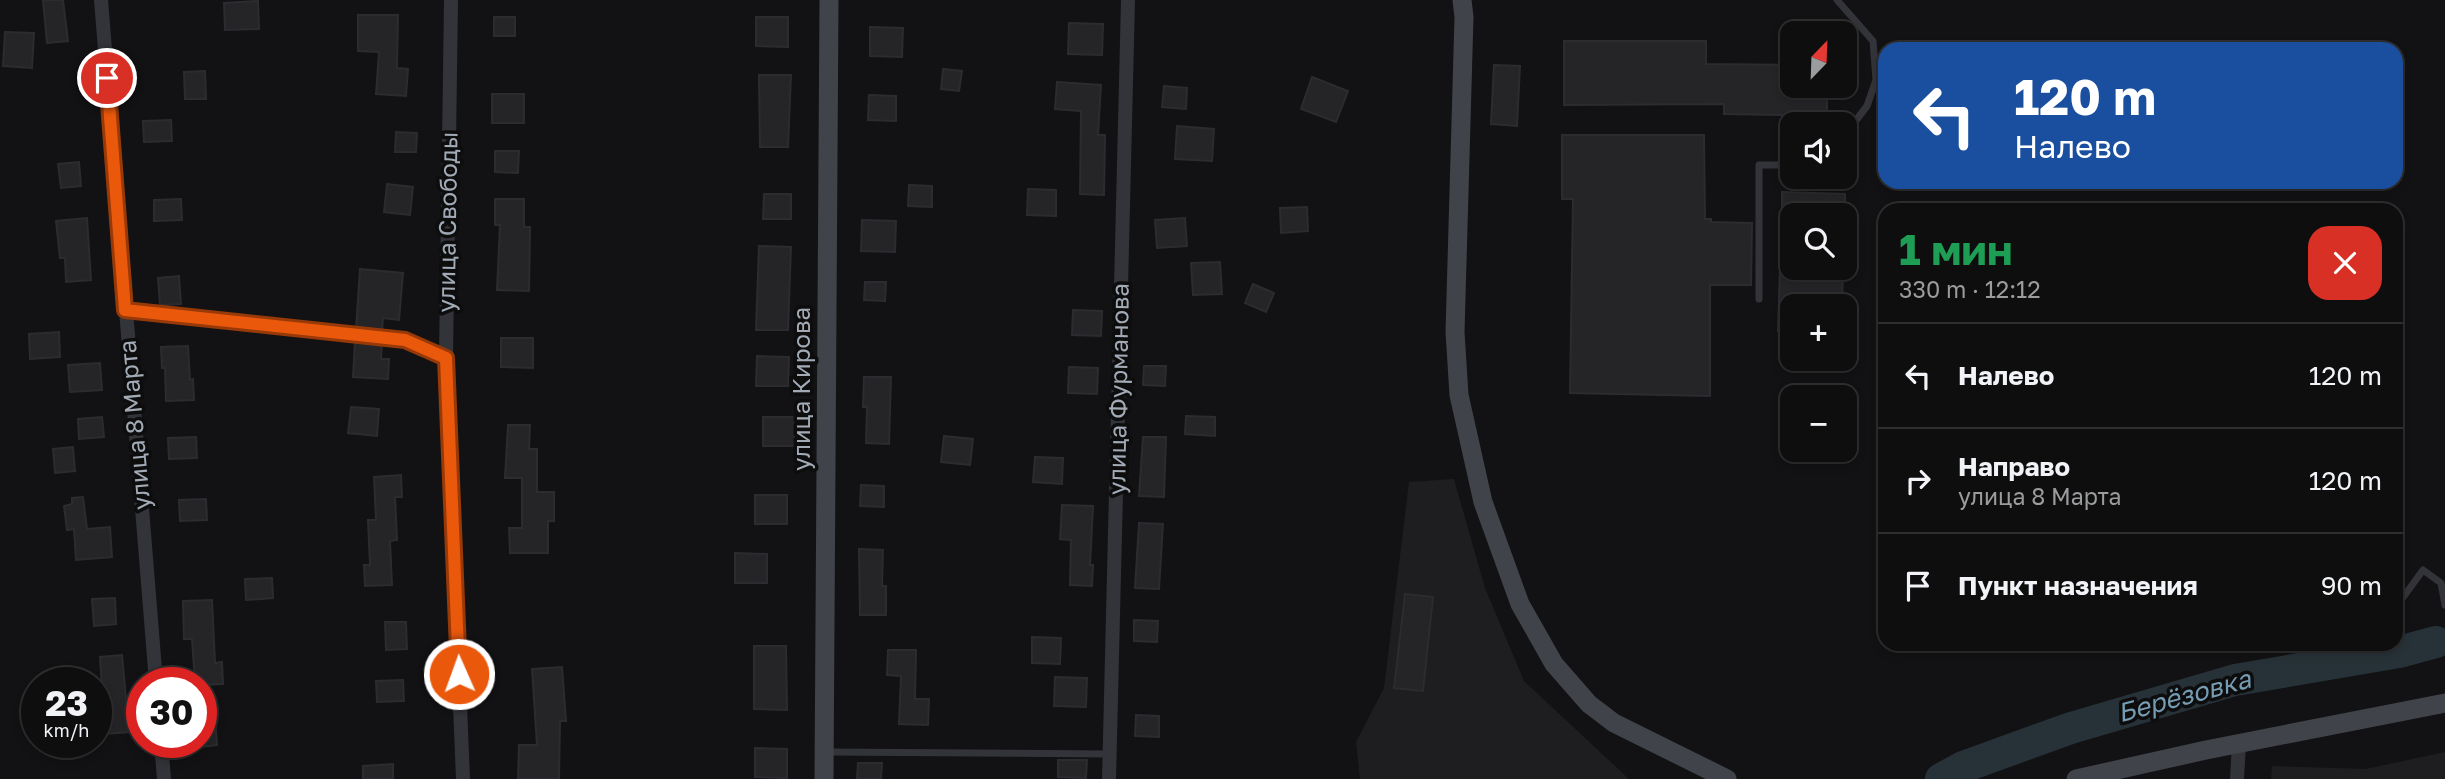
<!DOCTYPE html>
<html lang="ru">
<head>
<meta charset="utf-8">
<style>
  :root { --surface:#0e0e0f; --page:#171718; --text:#f1f3f6; --muted:#9b9c9e; --line:#2e2e2f }
  body { margin:0; font-family:"Golos Text",sans-serif; background:var(--page); color:var(--text); height:100vh; display:flex; flex-direction:column; font-size:26px; white-space:nowrap }
  * { box-sizing:border-box; margin:0 }
  p { font-size:23px; color:var(--muted) }
  .icon { flex:none; width:38px; height:38px; fill:none; stroke:currentColor; stroke-width:2; stroke-linecap:round; stroke-linejoin:round }
  .map { position:relative; flex:1; overflow:hidden }
  .side { position:absolute; left:1878px; top:203px; width:525px; height:448px; display:flex; flex-direction:column; background:var(--surface); border-radius:21px; box-shadow:0 4px 10px #0003,0 0 0 2px var(--line) }
  .side>* { flex:none }
  .top-card { position:absolute; left:1878px; top:42px; width:525px; height:147px; border-radius:21px; box-shadow:0 4px 10px #0003,0 0 0 2px var(--line); background:#1a4fa0; color:#fff; overflow:hidden }
  .needle { width:46px; rotate:23deg }
  .fabs { position:absolute; left:1780px; top:21px; display:grid; gap:14px }
  .fabs a { display:grid; place-items:center; width:77px; height:77px; border-radius:14px; background:var(--surface); box-shadow:0 4px 10px #0003,0 0 0 2px var(--line); font-size:35px }
  .speed { position:absolute; left:21px; top:667px; display:flex; gap:14px; font-size:35px; font-weight:700; text-align:center }
  .speed>* { display:grid; place-content:center; width:91px; height:91px; border-radius:50%; background:var(--surface); box-shadow:0 4px 10px #0003,0 0 0 2px var(--line); line-height:1 }
  .speed small { font-size:18px; font-weight:400 }
  .speed .limit { border:10px solid #d22; background:#fff; color:#111 }
  .pin { position:absolute; display:grid; place-items:center; width:60px; height:60px; color:#fff; margin:-30px; border:4px solid #fff; border-radius:50%; box-shadow:0 2px 7px #0007 }
  .me { position:absolute; width:77px; margin:-38px; rotate:358deg; stroke-linejoin:round; filter:drop-shadow(0 0 5px #0008) }
  .turn { display:flex; align-items:center; gap:24px; height:147px; padding:0 21px; font-size:32px }
  .turn .icon { width:91px; height:91px; stroke-width:2.5 }
  .turn b { display:block; font-size:49px; line-height:60px }
  .round { display:grid; place-items:center; flex:none; width:74px; height:74px; border-radius:21px; background:var(--page) }
  .head { display:flex; align-items:center; justify-content:space-between; height:119px; padding:0 21px }
  h1 { font-size:42px; font-weight:700; line-height:52px; color:#1e9e55 }
  ul { padding:0; list-style:none }
  li { display:flex; align-items:center; gap:21px; height:105px; padding:0 21px; border-top:2px solid var(--line) }
  li div { flex:1 }
  li b { display:block; font-size:26px }
  li em { font-style:normal }
  .map>svg:first-child { display:block }
</style>
</head>
<body>
<div class="map">
<svg width="2445" height="779" viewBox="0 0 2445 779">
  <rect width="100%" height="100%" fill="#121214"/>
  <!-- built -->
  <g fill="#1e1e21">
    <polygon points="1454,479 1485,588 1524,681 1629,779 1360,779 1356,742 1384,688 1409,482"/>
    <polygon points="2445,752 2445,779 2271,779 2272,766 2366,769"/>
  </g>
  <g fill="none" stroke-linecap="round" stroke-linejoin="round">
    <!-- river -->
    <polyline stroke="#273238" stroke-width="32" points="1941,779 1963,767 2071,728 2235,680 2399,652 2436,642"/>
  </g>
  <!-- building -->
  <g fill="#252528" stroke="#2c2c30" stroke-width="2">
    <polygon points="43,0 63,0 68,41 47,43"/>
    <polygon points="258,1 259,29 225,30 224,3"/>
    <polygon points="358,15 398,15 397,68 408,69 406,96 376,94 379,52 358,51"/>
    <rect x="494" y="17" width="21" height="19"/>
    <polygon points="756,17 788,17 788,47 756,46"/>
    <polygon points="1069,23 1103,24 1102,55 1068,54"/>
    <polygon points="870,27 903,28 902,57 870,56"/>
    <polygon points="5,32 34,33 32,68 3,66"/>
    <polygon points="1564,41 1706,41 1706,64 1792,65 1792,86 1820,86 1819,98 1827,97 1827,116 1724,114 1724,104 1564,105"/>
    <polygon points="1494,65 1520,66 1517,126 1491,124"/>
    <polygon points="943,69 962,71 959,91 941,89"/>
    <polygon points="205,71 206,99 185,99 184,72"/>
    <polygon points="759,75 791,75 788,147 760,147"/>
    <polygon points="1312,77 1348,91 1336,122 1301,109"/>
    <polygon points="1057,82 1101,85 1098,135 1105,135 1104,195 1080,194 1081,111 1055,109"/>
    <polygon points="1164,86 1187,88 1186,109 1162,107"/>
    <rect x="492" y="94" width="32" height="29"/>
    <polygon points="869,95 896,96 896,121 868,120"/>
    <polygon points="171,120 172,141 144,142 143,121"/>
    <polygon points="1177,126 1214,129 1212,161 1175,159"/>
    <polygon points="396,132 417,133 416,152 395,152"/>
    <polygon points="1562,135 1704,135 1705,219 1711,219 1711,222 1752,223 1751,285 1710,285 1710,396 1570,393 1573,199 1562,199"/>
    <polygon points="495,151 519,151 518,173 495,172"/>
    <polygon points="79,162 81,186 61,188 58,164"/>
    <polygon points="387,184 413,187 410,215 384,212"/>
    <polygon points="909,185 932,186 932,207 908,206"/>
    <polygon points="1028,189 1056,190 1056,216 1027,215"/>
    <polygon points="1782,192 1845,194 1845,215 1782,215"/>
    <polygon points="764,194 791,194 791,219 763,219"/>
    <polygon points="181,199 182,220 154,221 154,200"/>
    <polygon points="495,199 524,199 524,227 530,227 529,291 497,290 500,225 495,225"/>
    <polygon points="1307,207 1308,231 1281,233 1280,208"/>
    <polygon points="87,218 91,280 66,282 65,258 60,258 56,221"/>
    <polygon points="1185,218 1187,246 1157,248 1155,220"/>
    <polygon points="862,220 896,221 895,252 861,251"/>
    <polygon points="759,246 791,247 788,330 756,330"/>
    <polygon points="1220,262 1222,294 1193,295 1191,263"/>
    <polygon points="1780,268 1843,268 1842,306 1792,306 1792,332 1778,331"/>
    <polygon points="360,269 403,273 399,320 383,318 382,331 356,329"/>
    <polygon points="179,276 181,304 160,305 158,278"/>
    <polygon points="865,282 886,282 885,301 864,300"/>
    <polygon points="1253,284 1274,293 1266,312 1245,303"/>
    <polygon points="1073,310 1102,311 1101,336 1072,335"/>
    <polygon points="59,332 60,357 30,359 29,334"/>
    <polygon points="501,338 533,338 533,368 501,367"/>
    <polygon points="355,341 382,344 381,359 389,359 388,379 353,377"/>
    <polygon points="188,346 190,380 193,379 194,400 166,401 165,368 162,368 161,347"/>
    <polygon points="757,356 789,357 788,386 756,386"/>
    <polygon points="100,363 102,390 70,392 68,365"/>
    <polygon points="1144,366 1166,366 1165,386 1143,385"/>
    <polygon points="1069,367 1098,368 1097,394 1068,393"/>
    <polygon points="864,377 891,377 889,444 866,443 867,407 863,407"/>
    <polygon points="351,407 379,409 377,436 348,433"/>
    <polygon points="1186,416 1215,417 1215,436 1185,434"/>
    <polygon points="102,417 104,437 79,439 78,419"/>
    <rect x="763" y="417" width="32" height="29"/>
    <polygon points="508,425 530,425 529,449 537,449 537,492 554,492 554,521 548,521 548,553 510,553 509,528 522,528 522,478 505,478"/>
    <polygon points="944,436 973,439 970,465 941,462"/>
    <polygon points="196,437 197,458 169,459 168,438"/>
    <polygon points="1143,437 1166,437 1164,497 1139,496"/>
    <polygon points="73,447 75,471 55,473 53,449"/>
    <polygon points="1035,457 1063,458 1062,484 1033,482"/>
    <polygon points="401,475 402,497 395,497 397,540 390,541 392,585 365,586 364,565 370,565 368,520 376,520 374,477"/>
    <polygon points="861,485 884,486 884,507 860,506"/>
    <rect x="755" y="495" width="32" height="29"/>
    <polygon points="83,497 87,529 110,527 112,557 76,560 74,529 67,530 64,506 72,504 72,498"/>
    <polygon points="206,499 207,520 180,521 179,500"/>
    <polygon points="1062,505 1093,506 1090,565 1093,565 1092,586 1070,585 1071,540 1060,539"/>
    <polygon points="1139,523 1163,524 1159,589 1135,588"/>
    <polygon points="859,549 883,550 882,586 886,586 886,615 860,615"/>
    <polygon points="735,553 767,554 767,583 735,583"/>
    <polygon points="272,578 273,598 246,600 245,579"/>
    <polygon points="1405,594 1433,597 1423,691 1394,688"/>
    <polygon points="115,598 116,624 94,626 92,599"/>
    <polygon points="212,600 215,663 222,662 223,684 201,685 201,682 195,682 192,639 184,639 183,601"/>
    <polygon points="1134,620 1158,621 1157,642 1134,641"/>
    <polygon points="385,622 406,622 407,649 386,650"/>
    <polygon points="1032,637 1061,638 1060,664 1032,663"/>
    <polygon points="754,646 786,646 787,710 754,709"/>
    <polygon points="888,650 916,650 915,699 929,699 928,725 899,724 901,676 887,675"/>
    <polygon points="122,655 129,732 105,734 100,657"/>
    <polygon points="562,667 566,721 560,721 559,779 518,779 519,745 537,745 532,669"/>
    <polygon points="1055,677 1087,678 1086,707 1054,706"/>
    <polygon points="403,680 404,701 377,702 376,681"/>
    <polygon points="1136,715 1159,716 1159,737 1135,736"/>
    <polygon points="215,718 217,745 201,747 201,719"/>
    <polygon points="755,748 787,749 787,778 755,777"/>
    <polygon points="1058,760 1087,760 1086,778 1058,777"/>
    <polygon points="858,763 882,763 881,779 857,779"/>
    <polygon points="393,764 393,779 363,779 363,766"/>
  </g>
  <g fill="none" stroke-linecap="round" stroke-linejoin="round">
    <!-- lane -->
    <g stroke="#333439" stroke-width="7">
      <polyline points="1837,0 1873,41 1876,80 1867,106 1844,136"/>
      <polyline points="1759,299 1759,165 1792,165"/>
      <polyline points="126,310 405,340 445,357"/>
      <polyline points="2396,607 2423,570 2441,583 2445,605"/>
      <polyline points="826,752 1110,754"/>
    </g>
    <!-- street -->
    <g stroke="#333439" stroke-width="14">
      <polyline points="101,0 156,682"/>
      <polyline points="451,0 446,358 463,779"/>
      <polyline points="161,742 164,779"/>
      <polyline points="1109,779 1128,0"/>
      <polyline points="2237,779 2239,744"/>
    </g>
    <!-- secondary -->
    <g stroke="#404349" stroke-width="19">
      <polyline points="1462,0 1464,17 1455,332 1459,395 1483,502 1520,604 1554,664 1589,704 1614,723 1727,779"/>
      <polyline points="824,779 829,0"/>
      <polyline points="2076,779 2206,750 2445,703"/>
    </g>
  </g>
  <g fill="none" stroke-linecap="round" stroke-linejoin="round">
    <defs>
      <polyline id="route" points="107,78 125,310 405,340 446,358 459,674"/>
    </defs>
    <!-- route casing -->
    <use href="#route" stroke="#983908" stroke-width="18"/>
    <!-- route -->
    <use href="#route" stroke="#ea580c" stroke-width="12"/>
  </g>
  <g text-anchor="middle" stroke-width="7" stroke-linejoin="round" paint-order="stroke">
    <!-- street labels -->
    <g font-size="24" fill="#a2aab5" stroke="#0d0d0e">
      <text transform="translate(448 222) rotate(-89)" y="8">улица Свободы</text>
      <text transform="translate(802 389) rotate(-90)" y="8">улица Кирова</text>
      <text transform="translate(1119 389) rotate(-89)" y="8">улица Фурманова</text>
      <text transform="translate(135 425) rotate(-95)" y="8">улица 8 Марта</text>
    </g>
    <!-- water labels -->
    <g font-size="26" font-style="italic" fill="#769cb3" stroke="#0d0d0e">
      <text transform="translate(2184 696) rotate(-15)" y="9">Берёзовка</text>
    </g>
  </g>
</svg>
<div class="fabs">
<a><svg class="needle" viewBox="-14 -14 28 28"><path d="M0-13l5 13h-10z" fill="#e53935"/><path d="M0 13l5-13h-10z" fill="#9b9c9e"/></svg></a>
<a><svg class="icon" aria-label="sound" viewBox="0 0 24 24"><path d="M4 9h4l5-4v14l-5-4H4zM17 9q2 3 0 6"/></svg></a>
<a><svg class="icon" aria-label="search" viewBox="0 0 24 24"><circle cx="10" cy="10" r="6"/><path d="M15 15l6 6"/></svg></a>
<a>+</a>
<a>−</a>
</div>
<div class="speed"><div>23<small>km/h</small></div><div class="limit">30</div></div>
<div class="pin" style="left:107px;top:78px;background:#d93025"><svg class="icon" aria-label="arrive" viewBox="0 0 24 24"><path d="M6 21V4h12l-3 4 3 4H6"/></svg></div>
<svg class="me" style="left:459px;top:674px" viewBox="-20 -20 40 40"><circle r="17" fill="#ea580c" stroke="#fff" stroke-width="3"/><path d="M0-11L8 9 0 5-8 9z" fill="#fff"/></svg>
<div class="top-card">
<div class="turn"><svg class="icon" aria-label="left" viewBox="0 0 24 24"><path d="M17 20v-9H6M10 6l-5 5 5 5"/></svg><div><b>120 m</b>Налево</div></div>
</div>
<section class="side">
<div class="head"><div><h1>1 мин</h1><p>330 m · 12:12</p></div><a class="round" style="background:#d93025;color:#fff"><svg class="icon" aria-label="close" viewBox="0 0 24 24"><path d="M6 6l12 12M18 6L6 18"/></svg></a></div>
<ul>
<li><svg class="icon" aria-label="left" viewBox="0 0 24 24"><path d="M17 20v-9H6M10 6l-5 5 5 5"/></svg><div><b>Налево</b></div><em>120 m</em></li>
<li><svg class="icon" aria-label="right" viewBox="0 0 24 24"><path d="M7 20v-9h11M14 6l5 5-5 5"/></svg><div><b>Направо</b><p>улица 8 Марта</p></div><em>120 m</em></li>
<li><svg class="icon" aria-label="arrive" viewBox="0 0 24 24"><path d="M6 21V4h12l-3 4 3 4H6"/></svg><div><b>Пункт назначения</b></div><em>90 m</em></li>
</ul>
</section>
</div>
</body>
</html>
